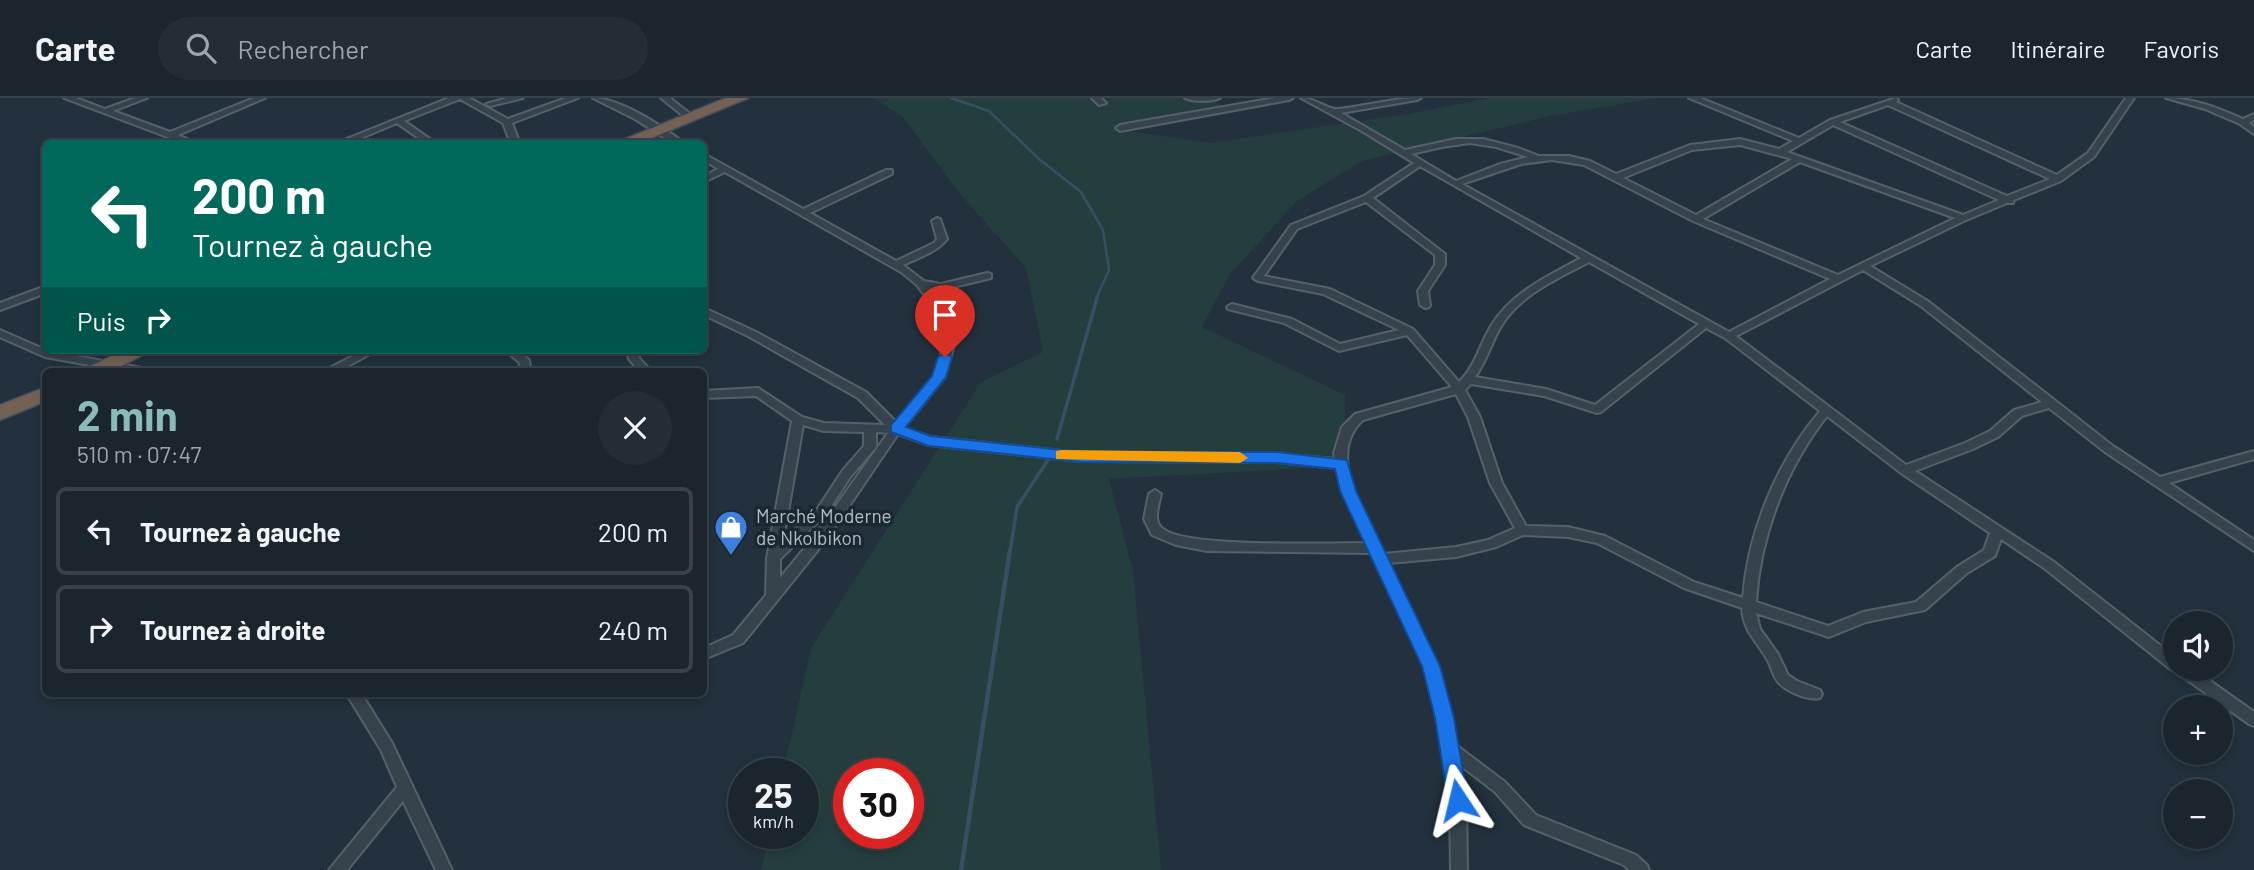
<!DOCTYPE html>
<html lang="fr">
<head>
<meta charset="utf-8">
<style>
  :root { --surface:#1a252e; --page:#232d36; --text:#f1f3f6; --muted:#9fa5aa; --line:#38424a; --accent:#8bbbb9 }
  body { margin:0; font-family:Barlow,sans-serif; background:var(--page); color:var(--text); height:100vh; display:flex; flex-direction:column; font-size:26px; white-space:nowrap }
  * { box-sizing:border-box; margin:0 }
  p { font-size:23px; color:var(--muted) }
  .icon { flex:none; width:38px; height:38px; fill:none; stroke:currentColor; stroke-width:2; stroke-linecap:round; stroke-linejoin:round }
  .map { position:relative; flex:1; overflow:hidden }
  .sheet { position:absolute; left:42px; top:270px; width:665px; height:329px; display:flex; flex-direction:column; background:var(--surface); border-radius:10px; box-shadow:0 4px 10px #0003,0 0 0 2px var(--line) }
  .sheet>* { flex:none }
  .top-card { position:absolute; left:42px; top:42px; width:665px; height:214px; border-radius:10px; box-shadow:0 4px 10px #0003,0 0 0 2px var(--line); background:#00695c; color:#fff; overflow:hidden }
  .controls { position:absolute; left:2163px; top:513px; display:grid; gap:14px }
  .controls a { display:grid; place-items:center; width:70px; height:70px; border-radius:50%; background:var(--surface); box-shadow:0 4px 10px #0003,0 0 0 2px var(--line); font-size:35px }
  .speed { position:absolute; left:728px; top:660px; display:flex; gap:14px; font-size:35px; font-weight:700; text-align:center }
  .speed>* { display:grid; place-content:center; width:91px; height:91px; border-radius:50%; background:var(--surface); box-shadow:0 4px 10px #0003,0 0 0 2px var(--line); line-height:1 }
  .speed small { font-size:18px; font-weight:400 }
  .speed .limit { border:10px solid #d22; background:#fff; color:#111 }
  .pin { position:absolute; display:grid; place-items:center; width:60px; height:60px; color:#fff; margin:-72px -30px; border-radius:50% 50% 50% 0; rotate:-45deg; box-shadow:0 0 7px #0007 }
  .pin .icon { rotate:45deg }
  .me { position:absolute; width:77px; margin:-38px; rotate:350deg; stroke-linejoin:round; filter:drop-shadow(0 0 5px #0008) }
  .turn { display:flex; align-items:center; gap:24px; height:147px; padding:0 35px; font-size:32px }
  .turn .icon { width:91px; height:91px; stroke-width:2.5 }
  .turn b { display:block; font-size:49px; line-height:60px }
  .then { display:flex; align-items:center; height:66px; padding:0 35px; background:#0003; gap:14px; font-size:26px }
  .round { display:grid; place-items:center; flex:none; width:74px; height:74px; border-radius:37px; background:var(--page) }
  .head { display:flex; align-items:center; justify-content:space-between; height:119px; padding:0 35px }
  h1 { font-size:42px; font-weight:700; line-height:52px; color:var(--accent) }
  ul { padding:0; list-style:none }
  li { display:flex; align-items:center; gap:21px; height:88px; margin:0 14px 10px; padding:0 21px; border:4px solid var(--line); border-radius:10px }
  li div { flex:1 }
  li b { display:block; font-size:26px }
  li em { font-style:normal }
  header { display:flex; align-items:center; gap:42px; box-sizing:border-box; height:98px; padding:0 35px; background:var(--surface); border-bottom:2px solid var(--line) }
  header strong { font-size:33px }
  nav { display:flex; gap:38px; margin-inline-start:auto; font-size:24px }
  .search { width:490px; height:63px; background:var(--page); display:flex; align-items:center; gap:18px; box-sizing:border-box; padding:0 24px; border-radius:38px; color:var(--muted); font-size:26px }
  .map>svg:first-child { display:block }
</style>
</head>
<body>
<header>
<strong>Carte</strong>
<div class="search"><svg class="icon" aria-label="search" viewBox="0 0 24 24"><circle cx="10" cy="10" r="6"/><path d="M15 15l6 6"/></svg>Rechercher</div>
<nav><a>Carte</a><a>Itinéraire</a><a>Favoris</a></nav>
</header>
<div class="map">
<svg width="2254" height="772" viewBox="0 0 2254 772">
  <rect width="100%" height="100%" fill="#22313d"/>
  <!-- green -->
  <path fill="#243e3e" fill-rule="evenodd" d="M874,0H1206L1221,7L1114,31L1211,45L1408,16L1489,0H1658L1550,18L1362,63L1297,103L1230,176L1202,229L1345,297L1344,368L1109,381L1133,473L1161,772H761L769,735H803V676L783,675L811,550L981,284L1043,254L1026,170L960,96L903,19ZM849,676H908V735H849Z"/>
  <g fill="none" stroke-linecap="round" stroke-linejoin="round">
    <!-- stream-far2 -->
    <polyline stroke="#355065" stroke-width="2.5" points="951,0 989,13 1040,62 1081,94 1103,132 1109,172 1096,201"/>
    <!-- stream-far1 -->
    <g stroke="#355065" stroke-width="3.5">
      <polyline points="1057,341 1097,200"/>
      <polyline points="1010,454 1017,409 1048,362"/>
    </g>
    <!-- stream -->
    <polyline stroke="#355065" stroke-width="4.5" points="961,772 1010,452"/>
    <defs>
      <g id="street">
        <polygon points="64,0 76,0 105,11 135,0 147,0 113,13 170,34 254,0 265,0 178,37 199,46 186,46"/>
        <polygon points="449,0 469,0 508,21 566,0 578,0 512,25 520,46 511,46 503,25 460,1 404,23 437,46 427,46 397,25 347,46 334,46"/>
        <polygon points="507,0 523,0 490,8 486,6"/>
        <path d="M593,0C620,0 664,29 685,46H674L635,21Z"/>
        <polygon points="661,0 670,0 694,19 687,21"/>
        <polygon points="1092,0 1101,0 1106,5 1099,7"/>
        <path d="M1185,0H1220C1212,4 1193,4 1185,0Z"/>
        <polygon points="1275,0 1293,0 1289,2 1120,33 1116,30 1120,27"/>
        <path d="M1301,0C1317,0 1326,12 1338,11C1366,8 1393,0 1421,0L1417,2L1341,15L1405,52L1456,41H1483L1518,50L1539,58H1569L1590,63L1616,76L1690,47L1740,41L1779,51L1793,43L1689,0H1700L1799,40L1830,22L1896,0L1898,2L1896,4L2057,77L2088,55L2126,0H2134L2094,59L2061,83L2014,102L2013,105H2007L1966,122L1870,168L1929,204L2113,348L2160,379L2254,353V361L2169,385L2254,442V453L2105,354L2049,310L2022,318L1998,339L1973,351L1915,373L2054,464L2175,559V570H2192L2254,614V628L2249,626L2175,573L2170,571L2044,470L2001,441L1995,458L1967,475L1925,512L1920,513L1866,524L1829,539L1756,515L1760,531L1778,556L1788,577L1797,583L1820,592L1822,596L1820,600C1809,603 1787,594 1779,585C1774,580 1772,572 1769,565C1759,545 1743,534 1742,510L1684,490L1597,445L1568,439L1523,437L1496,449L1456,459L1389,465L1438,568L1456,647L1505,684L1536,717L1636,757L1647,767L1649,772H1629L1624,767L1524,727L1495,694L1460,667L1466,702L1467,772H1451L1450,702L1437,620L1424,568L1371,455L1207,453L1176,447L1152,437L1144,421L1149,396L1155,392L1161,396C1159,407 1152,423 1163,431C1187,450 1329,445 1366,445L1342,393L1336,370L1277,364L1081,363L929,347L898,336L826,442L743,545L704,561V550L733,537L766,497L767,460L792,323L756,298L704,300V293L758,290L802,319L824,325L885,327L858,300L748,238L704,217V210L756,234L866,294L896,324L934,278L944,247L943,234L930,214L928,202L917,187L901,174L725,74L704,84V78L718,71L704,62V56L803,111L886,72H892V76L810,115L896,163L934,145L937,141L932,123L937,120L940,121L947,141C937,154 918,160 903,167L924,183L941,186L987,175L991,176V180L941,192L929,190L938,202L940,214L953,234L954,247L945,279L904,330L931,339L1081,355L1277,356L1335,361L1334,355L1342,329L1355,316L1452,289L1407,237L1339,253L1284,225L1228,211L1227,209L1232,206L1292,221L1340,246L1399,232L1323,196L1258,183L1253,180L1291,127L1364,98L1414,65L1362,33ZM1888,7L2050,81L2007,98L1840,24ZM1833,27L1999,102L1963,117L1787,54ZM1470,45L1496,49L1528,59L1500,66L1456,83L1411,56L1442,49ZM1740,47L1792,61L1696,117L1623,80L1692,52ZM1552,62L1584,67L1693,123L1830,181L1729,234L1462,86L1521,66ZM1800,64L1955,120L1838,177L1703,121ZM1420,68L1581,160C1548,178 1512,194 1491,228C1480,246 1475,269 1459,284L1413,231L1330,191L1264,178L1297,131L1366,104L1435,157V167L1418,193L1420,207L1425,210L1429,209L1430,207L1428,193L1445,167V156L1373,100ZM1589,164L1699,226L1595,307L1546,291L1475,279C1486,264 1491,246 1500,230C1519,197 1557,181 1589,164ZM1863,172L1921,208L2042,304L2014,312L1990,333L1965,345L1906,367L1736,238ZM1706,230L1725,240L1820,313C1777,364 1748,433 1743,500L1694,484L1605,438L1568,429L1526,428L1502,385L1480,319L1465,292L1471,286L1544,298L1597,315L1601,314ZM1456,296L1468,319L1490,385L1515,430L1488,442L1456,449L1384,456C1367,420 1324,357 1363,322ZM1827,318L1901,375L1990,435L1984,452L1957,469L1916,504L1863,514L1828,528L1756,504C1760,438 1786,370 1827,318ZM803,327L824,333L864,334V348L843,372L818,410L783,443ZM876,334L888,335L816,436L780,480V461L826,416L851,378L876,349Z"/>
        <path d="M2166,0C2194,0 2218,10 2243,21L2254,16V22L2249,25L2254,29V36L2240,26L2205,11Z"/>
        <polygon points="46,188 46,195 0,212 0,205"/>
        <polygon points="0,232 48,253 142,270 148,273 123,273 45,259 0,239"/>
        <polygon points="364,252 377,252 339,273 324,273"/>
        <polygon points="505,252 517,252 529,262 531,273 519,273 520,265"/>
        <polygon points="627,252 637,252 639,260 651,273 639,273 629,261"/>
        <polygon points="346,595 361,595 392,645 452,772 436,772 403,703 347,772 329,772 397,689 381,652"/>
      </g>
      <g id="highway">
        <polygon points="726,0 748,0 637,46 613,46"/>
        <polygon points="125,252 152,252 112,273 85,273 88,269"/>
        <polygon points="46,289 46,303 0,322 0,307"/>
      </g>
    </defs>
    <!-- street casing -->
    <use href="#street" stroke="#54616b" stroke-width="4"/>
    <!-- highway casing -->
    <use href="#highway" stroke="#414e58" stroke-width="3"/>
    <!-- street -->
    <use href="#street" fill="#36434d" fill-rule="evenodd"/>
    <!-- highway -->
    <use href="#highway" fill="#736253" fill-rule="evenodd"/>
  </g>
  <!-- route -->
  <polygon fill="#1a73e8" stroke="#114b97" stroke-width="2" points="945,255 952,259 946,279 906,329 931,338 1081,354 1277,354 1347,362 1356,393 1440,568 1454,620 1468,702 1465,708 1458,711 1451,708 1448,702 1435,620 1422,568 1340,393 1335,371 1277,365 1081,364 929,348 891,334 891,327 932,278 938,259"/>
  <!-- slow -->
  <polygon fill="#f59e0b" points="1061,352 1240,354 1248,360 1240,365 1056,361 1056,353"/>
  <!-- icons -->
  <defs>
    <symbol id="shop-pin" viewBox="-11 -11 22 30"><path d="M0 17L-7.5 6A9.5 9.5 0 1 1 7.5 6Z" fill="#3f7fe0" stroke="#1b2832"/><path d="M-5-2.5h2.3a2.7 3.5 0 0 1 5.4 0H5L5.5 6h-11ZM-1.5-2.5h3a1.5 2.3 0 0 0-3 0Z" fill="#fff"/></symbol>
  </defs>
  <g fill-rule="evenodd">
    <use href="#shop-pin" x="712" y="410" width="38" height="52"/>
  </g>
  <g text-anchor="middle" stroke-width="7" stroke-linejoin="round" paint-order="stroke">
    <!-- poi labels -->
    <g font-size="19" fill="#b2bec8" stroke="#1b2832" text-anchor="start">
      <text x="756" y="425">Marché Moderne<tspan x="756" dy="22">de Nkolbikon</tspan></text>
    </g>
  </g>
</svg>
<div class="controls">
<a><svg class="icon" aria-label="sound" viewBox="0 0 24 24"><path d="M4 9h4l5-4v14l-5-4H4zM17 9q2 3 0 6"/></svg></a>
<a>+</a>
<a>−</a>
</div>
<div class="speed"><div>25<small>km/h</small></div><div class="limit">30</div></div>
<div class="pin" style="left:945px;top:259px;background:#d93025"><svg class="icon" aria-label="arrive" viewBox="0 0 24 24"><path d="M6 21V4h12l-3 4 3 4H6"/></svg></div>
<svg class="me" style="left:1458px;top:702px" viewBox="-20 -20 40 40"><path d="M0-17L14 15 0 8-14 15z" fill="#1a73e8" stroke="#fff" stroke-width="4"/></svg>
<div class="top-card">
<div class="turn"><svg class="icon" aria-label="left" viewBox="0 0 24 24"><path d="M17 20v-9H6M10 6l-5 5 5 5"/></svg><div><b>200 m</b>Tournez à gauche</div></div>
<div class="then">Puis<svg class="icon" aria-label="right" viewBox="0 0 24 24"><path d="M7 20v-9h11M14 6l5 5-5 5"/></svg></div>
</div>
<section class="sheet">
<div class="head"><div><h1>2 min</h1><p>510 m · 07:47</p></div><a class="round"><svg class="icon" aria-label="close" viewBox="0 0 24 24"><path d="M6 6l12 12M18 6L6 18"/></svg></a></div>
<ul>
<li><svg class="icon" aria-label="left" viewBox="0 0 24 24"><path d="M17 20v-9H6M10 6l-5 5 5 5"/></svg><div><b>Tournez à gauche</b></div><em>200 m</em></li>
<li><svg class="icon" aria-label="right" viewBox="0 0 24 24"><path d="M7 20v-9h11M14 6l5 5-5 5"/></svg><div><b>Tournez à droite</b></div><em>240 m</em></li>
</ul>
</section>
</div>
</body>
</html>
